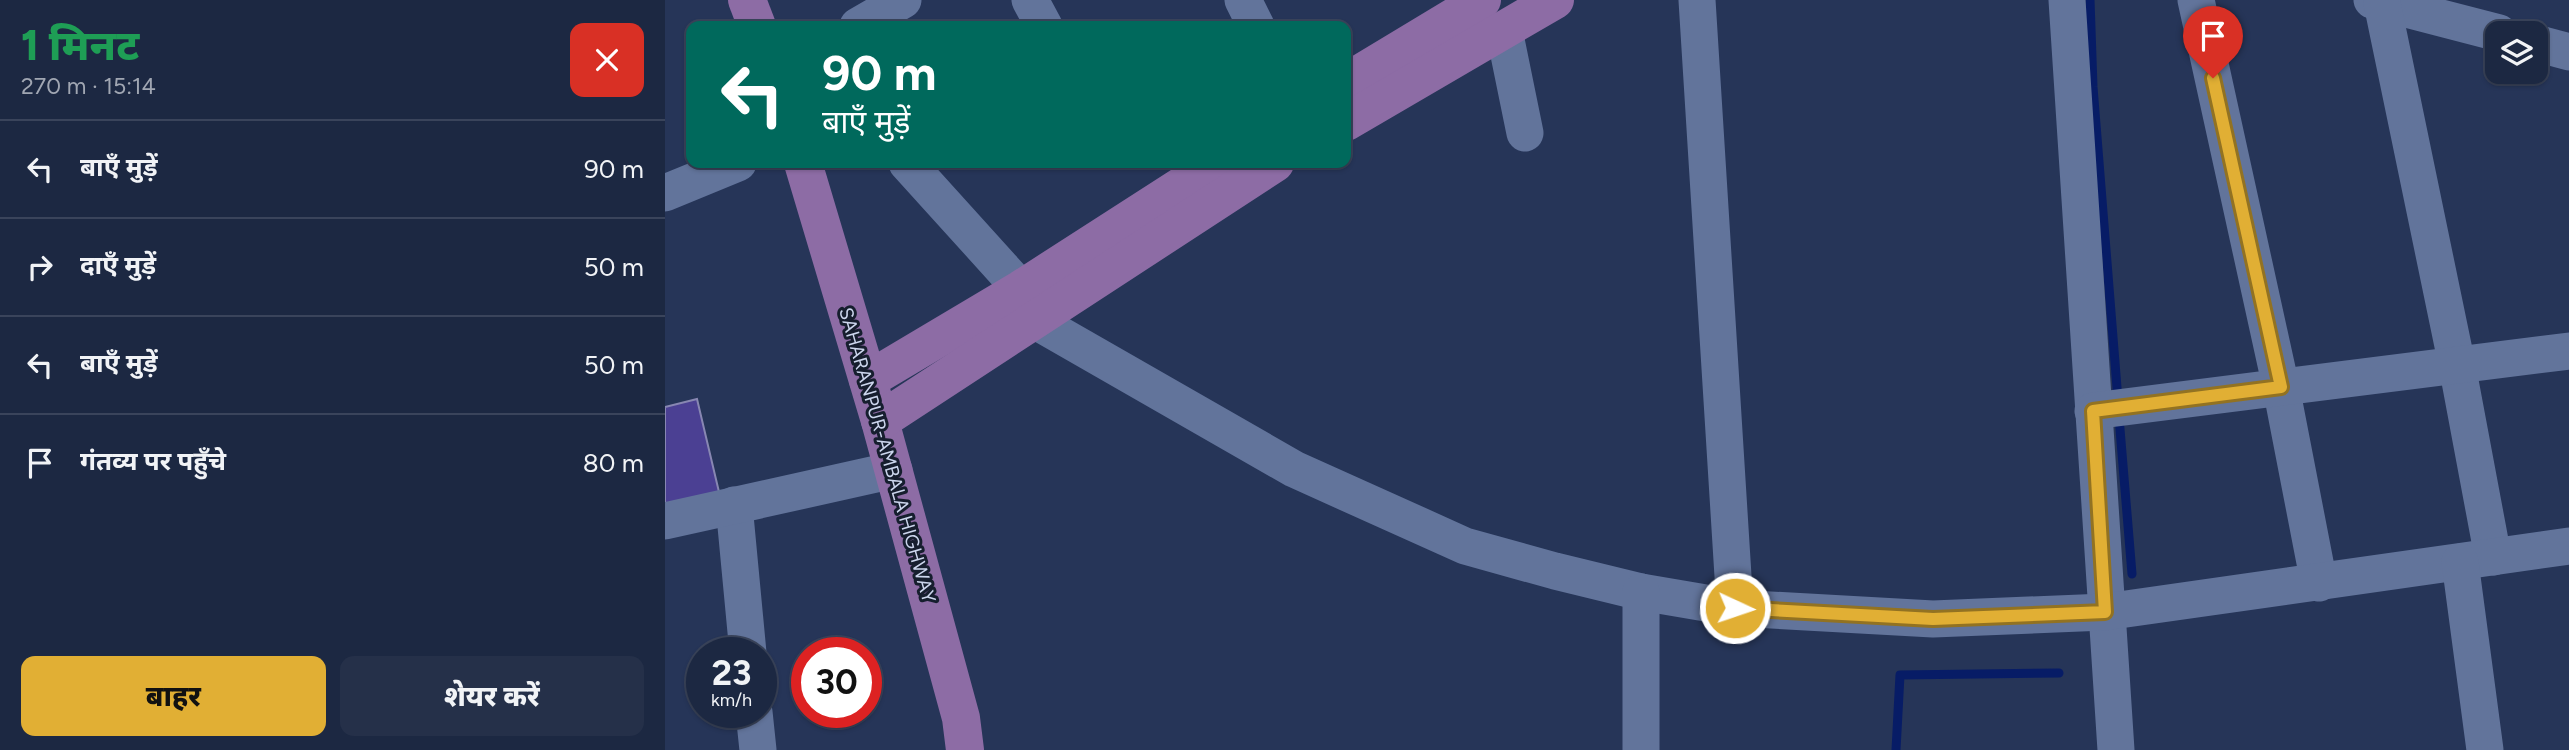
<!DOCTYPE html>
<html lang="hi">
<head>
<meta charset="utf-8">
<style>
  :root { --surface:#1c2842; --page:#253049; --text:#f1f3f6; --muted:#a0a6b2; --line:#3a445b; --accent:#e1af34 }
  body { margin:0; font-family:Figtree,"Noto Sans Devanagari",sans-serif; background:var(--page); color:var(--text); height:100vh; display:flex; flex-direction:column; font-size:26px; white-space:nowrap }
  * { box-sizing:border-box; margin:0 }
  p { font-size:23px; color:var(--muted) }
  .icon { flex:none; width:38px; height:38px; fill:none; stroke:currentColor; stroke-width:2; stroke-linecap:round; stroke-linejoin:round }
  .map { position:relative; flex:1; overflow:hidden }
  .details { display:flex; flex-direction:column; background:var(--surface); width:665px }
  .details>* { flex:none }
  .top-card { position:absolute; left:21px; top:21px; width:665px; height:147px; border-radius:14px; box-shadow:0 2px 5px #0004,0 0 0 2px var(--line); background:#00695c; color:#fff; overflow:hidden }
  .fabs { position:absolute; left:1820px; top:21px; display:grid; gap:14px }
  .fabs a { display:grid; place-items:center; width:63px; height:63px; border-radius:14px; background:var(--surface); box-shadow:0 2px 5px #0004,0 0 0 2px var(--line); font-size:35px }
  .speed { position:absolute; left:21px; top:637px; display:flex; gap:14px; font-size:35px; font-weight:700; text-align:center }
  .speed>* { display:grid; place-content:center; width:91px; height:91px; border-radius:50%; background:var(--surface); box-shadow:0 2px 5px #0004,0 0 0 2px var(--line); line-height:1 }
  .speed small { font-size:18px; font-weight:400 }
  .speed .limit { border:10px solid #d22; background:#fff; color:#111 }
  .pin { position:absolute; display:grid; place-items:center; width:60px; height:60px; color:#fff; margin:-72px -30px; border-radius:50% 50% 50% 0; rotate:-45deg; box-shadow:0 0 7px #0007 }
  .pin .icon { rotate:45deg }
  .me { position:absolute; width:77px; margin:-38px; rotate:93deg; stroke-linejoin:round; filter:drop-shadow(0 0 5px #0008) }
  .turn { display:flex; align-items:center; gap:24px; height:147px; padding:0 21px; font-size:32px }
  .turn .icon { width:91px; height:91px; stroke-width:2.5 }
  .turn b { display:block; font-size:49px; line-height:60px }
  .round { display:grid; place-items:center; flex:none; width:74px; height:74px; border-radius:14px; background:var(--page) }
  .summary { display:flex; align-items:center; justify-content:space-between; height:119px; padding:0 21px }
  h1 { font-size:42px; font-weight:800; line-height:52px; color:#1e9e55 }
  .cta { display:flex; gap:14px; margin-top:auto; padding:14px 21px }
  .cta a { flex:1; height:80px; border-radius:14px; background:var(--accent); color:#111; font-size:28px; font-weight:800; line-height:80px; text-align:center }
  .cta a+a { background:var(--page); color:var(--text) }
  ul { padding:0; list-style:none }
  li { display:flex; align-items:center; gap:21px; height:98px; padding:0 21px; border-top:2px solid var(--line) }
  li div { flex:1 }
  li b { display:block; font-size:26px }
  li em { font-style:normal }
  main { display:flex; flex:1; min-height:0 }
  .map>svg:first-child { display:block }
</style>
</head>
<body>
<main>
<section class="details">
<div class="summary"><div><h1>1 मिनट</h1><p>270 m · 15:14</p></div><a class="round" style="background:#d93025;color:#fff"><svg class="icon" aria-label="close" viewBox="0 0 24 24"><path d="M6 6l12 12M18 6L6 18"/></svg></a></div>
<ul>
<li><svg class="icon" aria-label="left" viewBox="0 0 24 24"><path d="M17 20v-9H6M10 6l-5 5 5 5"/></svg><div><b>बाएँ मुड़ें</b></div><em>90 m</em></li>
<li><svg class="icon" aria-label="right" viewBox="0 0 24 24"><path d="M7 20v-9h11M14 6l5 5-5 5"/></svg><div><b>दाएँ मुड़ें</b></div><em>50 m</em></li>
<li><svg class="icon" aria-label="left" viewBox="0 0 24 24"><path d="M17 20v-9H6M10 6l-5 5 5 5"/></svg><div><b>बाएँ मुड़ें</b></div><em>50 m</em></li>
<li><svg class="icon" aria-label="arrive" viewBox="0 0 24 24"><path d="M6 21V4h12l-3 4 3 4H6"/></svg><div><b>गंतव्य पर पहुँचे</b></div><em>80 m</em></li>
</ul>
<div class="cta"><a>बाहर</a><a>शेयर करें</a></div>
</section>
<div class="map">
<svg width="1904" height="750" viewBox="0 0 1904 750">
  <rect width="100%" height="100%" fill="#263558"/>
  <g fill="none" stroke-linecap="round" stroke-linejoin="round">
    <!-- stream -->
    <g stroke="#071c66" stroke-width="9">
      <polyline points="1425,0 1428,87 1453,400"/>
      <polyline points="1454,417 1467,574"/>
      <polyline points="1231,750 1235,675 1394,673"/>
    </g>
  </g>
  <!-- building -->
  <polygon fill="#4b4093" stroke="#8887b2" stroke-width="2" points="32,399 54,492 0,505 0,407"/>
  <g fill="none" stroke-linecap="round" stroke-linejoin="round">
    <!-- minor -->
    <g stroke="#62749b" stroke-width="37">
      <polyline points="365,0 379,26"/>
      <polyline points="578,0 591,26"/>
      <polyline points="1032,0 1070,608"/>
      <polyline points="1402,0 1451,750"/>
      <polyline points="1531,0 1616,387 1654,583"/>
      <polyline points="1707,0 1834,33"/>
      <polyline points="1717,3 1792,365 1828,557"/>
      <polyline points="193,26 238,0"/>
      <polyline points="839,30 860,133"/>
      <polyline points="1871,43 1904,52"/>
      <polyline points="242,163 356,289"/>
      <polyline points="0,193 73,163"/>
      <polyline points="369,320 629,469 800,546 890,571 976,592 1070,608 1268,619 1440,612 1904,546"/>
      <polyline points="1428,411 1904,351"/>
      <polyline points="69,505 83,653"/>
      <polyline points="0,521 229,470"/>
      <polyline points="1795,562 1820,750"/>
      <polyline points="89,712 93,750"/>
      <polyline points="976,750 976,592"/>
    </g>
    <!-- major -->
    <g stroke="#8d6ca5" stroke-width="38">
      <polyline points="82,0 92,26"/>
      <polyline points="681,82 817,0"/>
      <polyline points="681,122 890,0"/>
      <polyline points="138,163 215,421 296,718 300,750"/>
      <polyline points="203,380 356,289 552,163"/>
      <polyline points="215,421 610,163"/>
    </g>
  </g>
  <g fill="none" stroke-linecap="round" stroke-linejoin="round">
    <defs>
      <polyline id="route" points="1070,608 1268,619 1440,612 1428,411 1616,387 1548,78"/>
    </defs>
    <!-- route casing -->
    <use href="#route" stroke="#927222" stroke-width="18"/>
    <!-- route -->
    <use href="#route" stroke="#e1af34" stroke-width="12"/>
  </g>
  <g text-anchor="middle" stroke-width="6" stroke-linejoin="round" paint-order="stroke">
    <!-- street labels -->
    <g font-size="19" fill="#ccd6ed" stroke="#161e2e">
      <text transform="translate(223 455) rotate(74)" y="7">SAHARANPUR-AMBALA HIGHWAY</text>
    </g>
  </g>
</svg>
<div class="fabs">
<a><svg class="icon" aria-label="layers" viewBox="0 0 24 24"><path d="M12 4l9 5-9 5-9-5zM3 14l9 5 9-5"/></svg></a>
</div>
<div class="speed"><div>23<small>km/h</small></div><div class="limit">30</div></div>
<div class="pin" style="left:1548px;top:78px;background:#d93025"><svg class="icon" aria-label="arrive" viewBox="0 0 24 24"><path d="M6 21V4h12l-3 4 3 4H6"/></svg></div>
<svg class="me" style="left:1070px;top:608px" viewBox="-20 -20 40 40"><circle r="17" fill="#e1af34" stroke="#fff" stroke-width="3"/><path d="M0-11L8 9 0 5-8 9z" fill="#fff"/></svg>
<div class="top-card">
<div class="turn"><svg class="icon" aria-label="left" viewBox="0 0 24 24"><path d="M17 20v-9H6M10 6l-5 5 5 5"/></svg><div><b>90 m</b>बाएँ मुड़ें</div></div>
</div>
</div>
</main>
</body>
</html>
